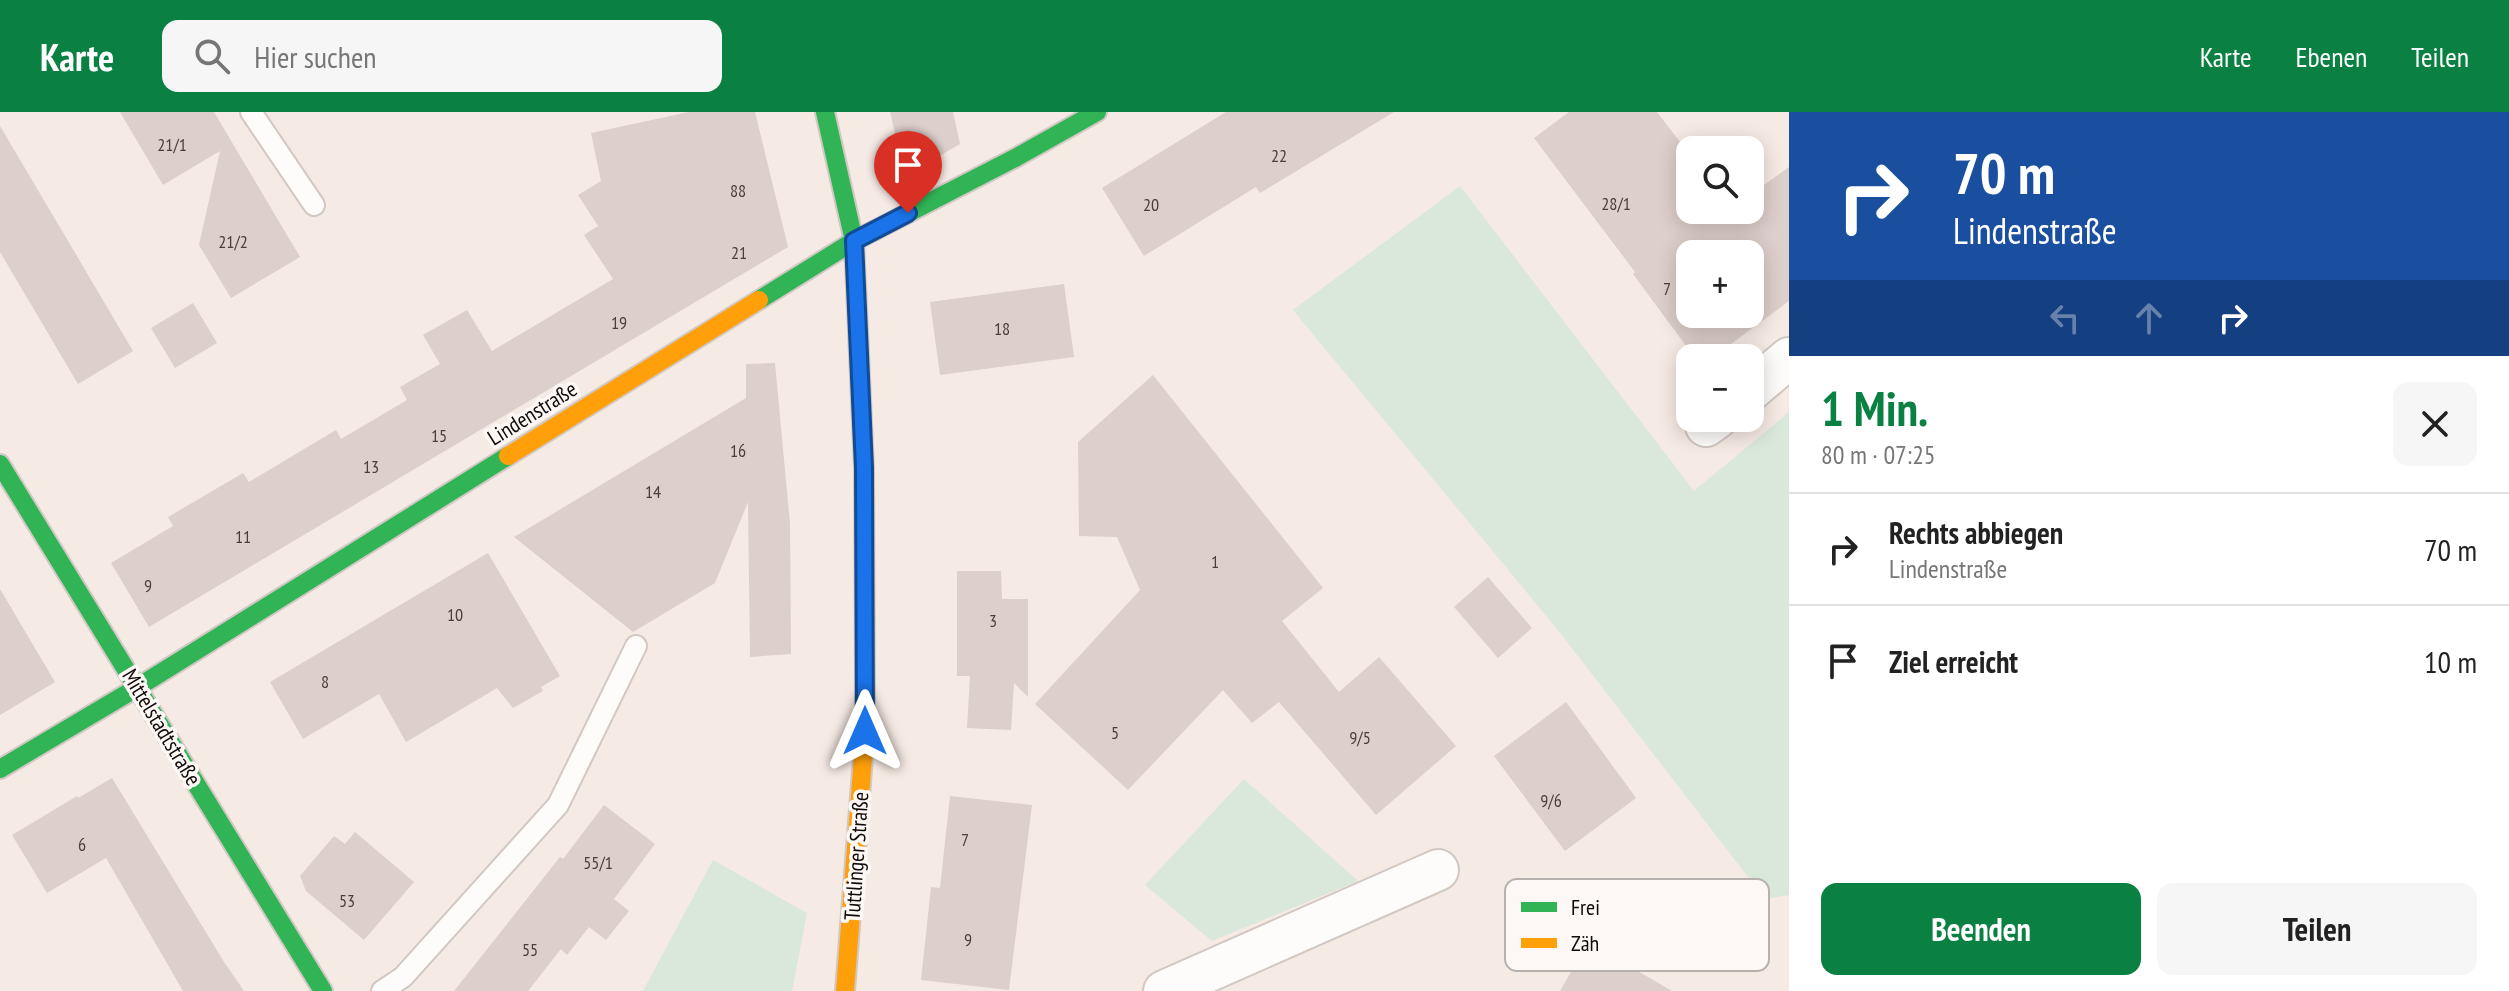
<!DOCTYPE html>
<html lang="de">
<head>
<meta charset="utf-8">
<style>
  :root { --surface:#fff; --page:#f6f6f6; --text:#222; --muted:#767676; --line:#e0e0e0; --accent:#0b8043 }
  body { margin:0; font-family:"PT Sans Narrow",sans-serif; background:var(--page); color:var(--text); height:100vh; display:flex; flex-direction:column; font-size:30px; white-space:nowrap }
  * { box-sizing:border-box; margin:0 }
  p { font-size:26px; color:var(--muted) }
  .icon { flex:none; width:44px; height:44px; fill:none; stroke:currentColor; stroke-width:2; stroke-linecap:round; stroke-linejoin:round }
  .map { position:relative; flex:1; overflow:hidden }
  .drawer { display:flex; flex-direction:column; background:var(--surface); width:720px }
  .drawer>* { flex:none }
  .guide { background:#1a4fa0; color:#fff; overflow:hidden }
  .fabs { position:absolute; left:1676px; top:24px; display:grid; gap:16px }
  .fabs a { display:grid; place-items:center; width:88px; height:88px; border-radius:16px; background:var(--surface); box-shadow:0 4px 20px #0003; font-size:40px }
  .pin { position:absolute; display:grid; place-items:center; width:68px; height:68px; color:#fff; margin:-82px -34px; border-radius:50% 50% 50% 0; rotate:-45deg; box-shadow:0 0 8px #0007 }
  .pin .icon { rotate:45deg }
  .me { position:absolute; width:88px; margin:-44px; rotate:0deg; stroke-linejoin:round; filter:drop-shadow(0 0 6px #0008) }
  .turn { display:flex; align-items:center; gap:28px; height:168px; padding:0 32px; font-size:36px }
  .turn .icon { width:104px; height:104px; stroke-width:2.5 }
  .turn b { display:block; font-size:56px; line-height:68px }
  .lanes { display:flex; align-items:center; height:76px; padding:0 32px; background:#0003; justify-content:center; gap:40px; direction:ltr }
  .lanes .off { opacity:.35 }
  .round { display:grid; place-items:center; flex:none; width:84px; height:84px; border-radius:16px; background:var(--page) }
  .overview { display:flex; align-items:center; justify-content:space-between; height:136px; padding:0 32px }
  h1 { font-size:48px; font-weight:700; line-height:60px; color:var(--accent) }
  .primary-button { display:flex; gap:16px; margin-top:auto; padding:16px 32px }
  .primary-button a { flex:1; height:92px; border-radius:16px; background:var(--accent); color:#fff; font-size:32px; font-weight:700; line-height:92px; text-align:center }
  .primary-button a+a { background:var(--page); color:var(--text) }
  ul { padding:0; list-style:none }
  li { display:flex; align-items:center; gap:24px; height:112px; padding:0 32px; border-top:2px solid var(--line) }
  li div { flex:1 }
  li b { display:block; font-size:30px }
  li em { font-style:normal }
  header { display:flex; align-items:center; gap:48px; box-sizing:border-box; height:112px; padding:0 40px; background:var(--accent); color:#fff }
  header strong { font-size:38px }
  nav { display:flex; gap:44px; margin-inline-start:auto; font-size:28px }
  .search { width:560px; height:72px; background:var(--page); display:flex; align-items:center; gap:20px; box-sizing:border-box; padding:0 28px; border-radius:16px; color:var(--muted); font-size:30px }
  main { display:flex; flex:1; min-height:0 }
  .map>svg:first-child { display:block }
</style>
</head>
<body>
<header>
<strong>Karte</strong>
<div class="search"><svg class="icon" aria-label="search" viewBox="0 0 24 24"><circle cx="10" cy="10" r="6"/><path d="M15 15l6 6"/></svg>Hier suchen</div>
<nav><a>Karte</a><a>Ebenen</a><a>Teilen</a></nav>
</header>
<main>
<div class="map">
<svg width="1789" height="879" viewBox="0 0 1789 879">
  <rect width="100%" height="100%" fill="#f6eae4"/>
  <!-- green -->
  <g fill="#dae7db">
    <polygon points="1460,74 1694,379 1789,300 1789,783 1765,787 1558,518 1293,198"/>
    <polygon points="1244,667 1358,769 1212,829 1145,773"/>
    <polygon points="713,748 807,801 792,879 643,879"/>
  </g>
  <!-- building -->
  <g fill="#ddcfcb" fill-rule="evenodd">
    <polygon points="120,0 214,0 300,145 231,186 199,133 220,39 163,73"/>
    <polygon points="689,0 755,0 788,135 149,515 111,451 173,414 168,405 243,361 249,370 336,318 341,327 407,288 400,275 440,252 423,223 467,198 492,239 613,167 584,123 598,114 578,83 601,69 591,21"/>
    <polygon points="890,0 953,0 960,32 921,55 900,42"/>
    <polygon points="1226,0 1394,0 1260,81 1256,75 1144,144 1102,76"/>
    <path d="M1569,0H1657L1690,43V98H1718L1722,103L1729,98H1750V83L1789,55V189L1712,246H1695L1633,162L1635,160L1534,26ZM1690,142H1750V202H1690Z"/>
    <polygon points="0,14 133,239 78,272 0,140"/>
    <polygon points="1064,172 1074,245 940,263 930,190"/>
    <polygon points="193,191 217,231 175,256 151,216"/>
    <polygon points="775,251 790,412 791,542 750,545 748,390 715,471 633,520 514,425 746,286 746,252"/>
    <polygon points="1153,263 1323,476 1282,509 1339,580 1379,545 1456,634 1376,703 1279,590 1252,611 1223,578 1128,678 1035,592 1140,478 1117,425 1079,424 1078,330"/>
    <polygon points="488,441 560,564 541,575 543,579 513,596 497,576 406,630 379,582 303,627 270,570"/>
    <polygon points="957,459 1001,459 1002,487 1028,487 1028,585 1014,571 1011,618 967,616 970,564 957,564"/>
    <polygon points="1488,465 1532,516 1498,546 1454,495"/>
    <polygon points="0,477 55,570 0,603"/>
    <polygon points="1566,590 1636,686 1565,739 1494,644"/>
    <polygon points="112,666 224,850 244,879 183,879 106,746 47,781 12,723 77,684 78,686"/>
    <polygon points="950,684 1032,693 1009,878 921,868 931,775 940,776"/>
    <polygon points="604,693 655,732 614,787 629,799 606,828 589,815 567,843 561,837 528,879 454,879 560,745 563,747"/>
    <polygon points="355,720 414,770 364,828 306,779 300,764 334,724 345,732"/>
    <polygon points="1588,830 1672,879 1560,879"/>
  </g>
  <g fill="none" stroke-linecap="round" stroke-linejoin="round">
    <defs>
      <g id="lane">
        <polyline points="251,0 314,93"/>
        <polyline points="382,879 403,865 558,693 636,534"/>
      </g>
      <g id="street">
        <polyline points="1750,279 1789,246"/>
        <polyline points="1706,314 1717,306"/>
        <polyline points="1164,879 1438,758"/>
      </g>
      <g id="fast">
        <polyline points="825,0 854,129 864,356 865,576"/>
        <polyline points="759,188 854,129 1017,45 1097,0"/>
        <polyline points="0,352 323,879"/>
        <polyline points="0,657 138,575 508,344"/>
      </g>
      <g id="slow">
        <polyline points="508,344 759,188"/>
        <polyline points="845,879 865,619 865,576"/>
      </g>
    </defs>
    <!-- lane casing -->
    <use href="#lane" stroke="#d2c8c3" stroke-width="24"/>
    <!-- street casing -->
    <use href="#street" stroke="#d2c8c3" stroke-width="44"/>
    <!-- fast casing -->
    <use href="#fast" stroke="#d2c8c3" stroke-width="22"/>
    <!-- slow casing -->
    <use href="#slow" stroke="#d2c8c3" stroke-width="22"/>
    <!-- lane -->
    <use href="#lane" stroke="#fefcfb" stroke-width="20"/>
    <!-- street -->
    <use href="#street" stroke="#fefcfb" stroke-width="40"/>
    <!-- fast -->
    <use href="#fast" stroke="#30b455" stroke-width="18"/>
    <!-- slow -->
    <use href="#slow" stroke="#ff9f0a" stroke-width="18"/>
  </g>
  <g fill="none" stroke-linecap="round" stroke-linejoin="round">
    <defs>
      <polyline id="route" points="865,619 864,356 854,129 908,101"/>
    </defs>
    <!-- route casing -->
    <use href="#route" stroke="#114b97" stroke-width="20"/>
    <!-- route -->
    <use href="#route" stroke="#1a73e8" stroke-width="14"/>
  </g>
  <g text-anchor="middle" stroke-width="7" stroke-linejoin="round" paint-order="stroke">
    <!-- number labels -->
    <g font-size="18" fill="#483f3c">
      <text x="172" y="39">21/1</text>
      <text x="1279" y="50">22</text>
      <text x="738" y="85">88</text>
      <text x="1616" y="98">28/1</text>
      <text x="1151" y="99">20</text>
      <text x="233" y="136">21/2</text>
      <text x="739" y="147">21</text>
      <text x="1667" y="183">7</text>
      <text x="619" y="217">19</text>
      <text x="1002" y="223">18</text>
      <text x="439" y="330">15</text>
      <text x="738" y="345">16</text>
      <text x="371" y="361">13</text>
      <text x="653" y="386">14</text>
      <text x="243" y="431">11</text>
      <text x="1215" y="456">1</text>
      <text x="148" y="480">9</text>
      <text x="455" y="509">10</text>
      <text x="993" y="515">3</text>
      <text x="325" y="576">8</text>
      <text x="1115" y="627">5</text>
      <text x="1360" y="632">9/5</text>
      <text x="1551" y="695">9/6</text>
      <text x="965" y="734">7</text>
      <text x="82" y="739">6</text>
      <text x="598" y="757">55/1</text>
      <text x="347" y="795">53</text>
      <text x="968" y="834">9</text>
      <text x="530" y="844">55</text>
    </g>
    <!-- street labels -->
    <g font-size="22" fill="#120b08" stroke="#fdf8f6">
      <text transform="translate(532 301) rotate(-32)" y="8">Lindenstraße</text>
      <text transform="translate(162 615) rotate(59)" y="8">Mittelstadtstraße</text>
      <text transform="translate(856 744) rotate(-86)" y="8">Tuttlinger Straße</text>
    </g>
  </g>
  <!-- legend -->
  <rect x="1505" y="767" width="264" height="92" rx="12" fill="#fdf8f6" stroke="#b6b1af" stroke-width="2"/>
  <rect x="1521" y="790" width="36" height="10" fill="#30b455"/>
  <rect x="1521" y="826" width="36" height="10" fill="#ff9f0a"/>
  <g font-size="22" fill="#120b08">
    <text x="1571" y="803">Frei</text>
    <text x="1571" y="839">Zäh</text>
  </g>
</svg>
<div class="fabs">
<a><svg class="icon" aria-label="search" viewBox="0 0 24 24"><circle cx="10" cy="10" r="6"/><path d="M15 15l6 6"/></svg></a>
<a>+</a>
<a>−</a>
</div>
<div class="pin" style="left:908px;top:101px;background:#d93025"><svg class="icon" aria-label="arrive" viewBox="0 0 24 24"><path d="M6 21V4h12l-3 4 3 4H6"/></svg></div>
<svg class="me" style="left:865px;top:619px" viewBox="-20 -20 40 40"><path d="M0-17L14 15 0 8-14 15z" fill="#1a73e8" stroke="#fff" stroke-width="4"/></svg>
</div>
<section class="drawer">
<div class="guide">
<div class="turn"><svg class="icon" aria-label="right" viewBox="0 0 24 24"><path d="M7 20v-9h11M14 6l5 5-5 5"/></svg><div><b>70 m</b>Lindenstraße</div></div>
<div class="lanes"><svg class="icon off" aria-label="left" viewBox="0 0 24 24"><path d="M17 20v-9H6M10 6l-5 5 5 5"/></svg><svg class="icon off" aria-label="ahead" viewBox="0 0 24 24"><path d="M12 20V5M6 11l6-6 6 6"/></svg><svg class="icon" aria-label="right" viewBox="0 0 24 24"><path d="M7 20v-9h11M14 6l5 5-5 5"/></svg></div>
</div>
<div class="overview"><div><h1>1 Min.</h1><p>80 m · 07:25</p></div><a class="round"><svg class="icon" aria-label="close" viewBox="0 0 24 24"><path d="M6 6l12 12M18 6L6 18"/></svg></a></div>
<ul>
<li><svg class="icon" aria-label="right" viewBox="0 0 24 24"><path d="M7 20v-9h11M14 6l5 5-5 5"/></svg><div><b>Rechts abbiegen</b><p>Lindenstraße</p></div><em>70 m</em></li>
<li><svg class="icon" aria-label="arrive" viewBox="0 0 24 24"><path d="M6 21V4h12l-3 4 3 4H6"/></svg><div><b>Ziel erreicht</b></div><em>10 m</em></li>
</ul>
<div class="primary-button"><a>Beenden</a><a>Teilen</a></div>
</section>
</main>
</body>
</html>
